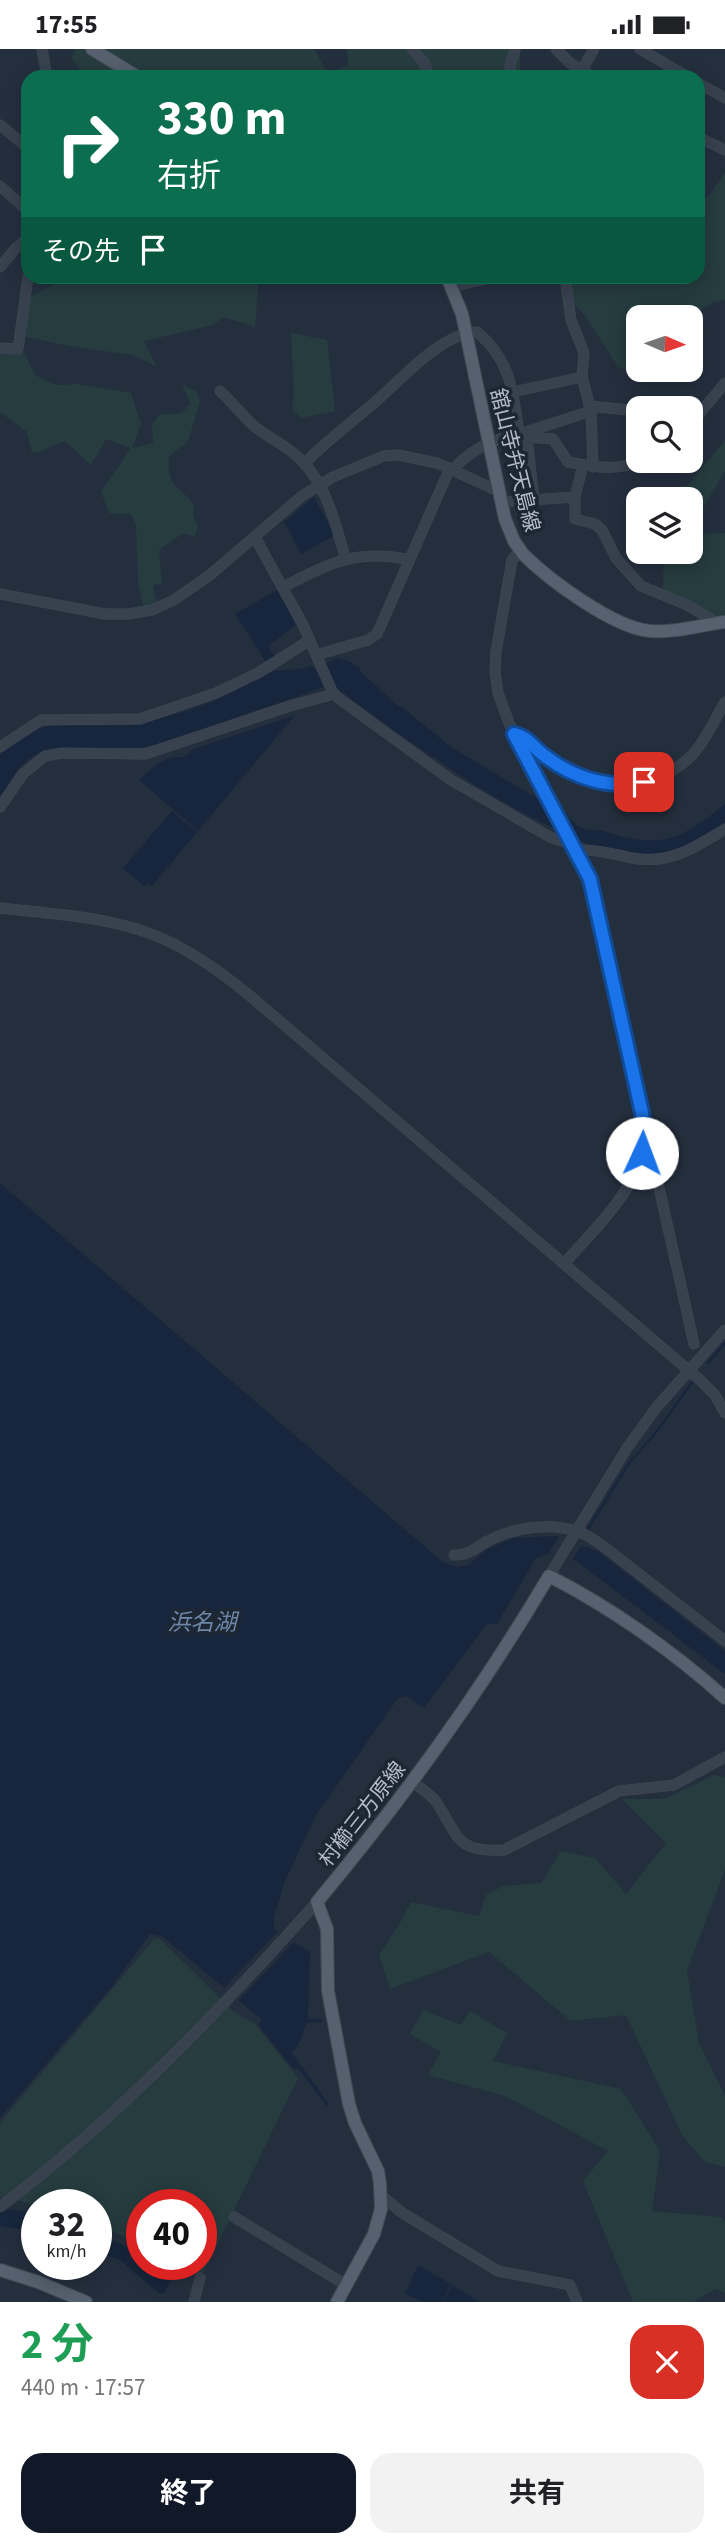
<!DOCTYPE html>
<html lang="ja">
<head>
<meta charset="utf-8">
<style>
  :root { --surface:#fff; --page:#f2f2f2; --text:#202124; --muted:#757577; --accent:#111827 }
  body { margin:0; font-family:"Source Sans 3","Noto Sans JP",sans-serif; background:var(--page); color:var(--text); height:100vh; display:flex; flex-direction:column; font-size:26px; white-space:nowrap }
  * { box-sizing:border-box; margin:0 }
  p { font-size:23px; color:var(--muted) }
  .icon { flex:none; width:38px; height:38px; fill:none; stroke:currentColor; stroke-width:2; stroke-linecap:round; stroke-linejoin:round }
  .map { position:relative; height:2253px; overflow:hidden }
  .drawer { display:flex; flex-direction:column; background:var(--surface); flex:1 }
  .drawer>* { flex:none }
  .top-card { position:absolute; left:21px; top:21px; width:684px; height:214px; border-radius:21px; box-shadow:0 4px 18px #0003; background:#0b6e4f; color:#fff; overflow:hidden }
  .needle { width:46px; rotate:92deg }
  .fabs { position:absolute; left:626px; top:256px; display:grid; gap:14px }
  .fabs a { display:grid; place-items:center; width:77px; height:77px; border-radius:14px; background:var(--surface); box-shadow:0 4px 18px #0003; font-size:35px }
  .speed { position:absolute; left:21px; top:2140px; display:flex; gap:14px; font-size:35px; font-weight:700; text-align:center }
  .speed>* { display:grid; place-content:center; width:91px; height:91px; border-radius:50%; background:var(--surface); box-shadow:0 4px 18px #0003; line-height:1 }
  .speed small { font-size:18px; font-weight:400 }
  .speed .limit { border:10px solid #d22; background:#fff; color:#111 }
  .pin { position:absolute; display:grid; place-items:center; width:60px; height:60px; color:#fff; margin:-30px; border-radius:14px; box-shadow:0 4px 10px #0006 }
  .me { position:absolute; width:77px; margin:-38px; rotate:2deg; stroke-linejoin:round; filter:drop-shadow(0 0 5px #0008) }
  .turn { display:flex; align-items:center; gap:24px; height:147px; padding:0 21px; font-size:32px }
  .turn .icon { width:91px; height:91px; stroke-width:2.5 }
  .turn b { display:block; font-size:49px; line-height:60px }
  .then { display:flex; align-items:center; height:66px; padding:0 21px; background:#0003; gap:14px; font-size:26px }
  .round { display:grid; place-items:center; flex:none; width:74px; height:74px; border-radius:21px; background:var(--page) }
  .headline { display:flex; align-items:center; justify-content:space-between; height:119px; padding:0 21px }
  h1 { font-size:42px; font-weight:700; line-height:52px; color:#1e9e55 }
  .primary-button { display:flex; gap:14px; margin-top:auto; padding:14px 21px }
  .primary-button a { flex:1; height:80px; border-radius:21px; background:var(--accent); color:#fff; font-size:28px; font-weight:700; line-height:80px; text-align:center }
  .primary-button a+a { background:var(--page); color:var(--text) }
  .status { display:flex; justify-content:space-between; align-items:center; height:49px; padding:0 35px; background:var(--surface); direction:ltr }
  .status svg { height:19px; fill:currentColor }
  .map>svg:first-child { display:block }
</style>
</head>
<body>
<div class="status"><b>17:55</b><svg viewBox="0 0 49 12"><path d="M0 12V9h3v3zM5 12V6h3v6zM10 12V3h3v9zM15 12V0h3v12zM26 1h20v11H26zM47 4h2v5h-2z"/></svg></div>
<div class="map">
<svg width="725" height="2253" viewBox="0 0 725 2253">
  <rect width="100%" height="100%" fill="#242f3e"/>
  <!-- green -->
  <g fill="#263c3f">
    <polygon points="75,0 314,0 328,25 348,16 347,0 522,0 520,5 520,28 87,28 71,9"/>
    <polygon points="725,124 725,251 713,253 691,268 639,268 639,320 648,320 644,327 618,318 587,269 575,256 569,228 698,228 698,143 707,149"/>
    <polygon points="66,228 259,228 255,278 223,268 213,276 144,292 156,317 132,306 74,298 26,288 29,249"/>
    <polygon points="291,284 327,291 335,362 301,369 292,360 294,345"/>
    <path d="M23,302L35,326L55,336L77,335L131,344L141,375L132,399L153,394L152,375L159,366L181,364L191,355L182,336L197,343L200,353L188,392L169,408C167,442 180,435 194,456L193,467L198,477L195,488L183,484L159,501L162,533L153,537L157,554L144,561L138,534L136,477L131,465L109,464L101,443L131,399L106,390L91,416L65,392L39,403L32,404L27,383L0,363V304Z"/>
    <polygon points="725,391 725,422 694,474 701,485 725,484 725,566 717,567 663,541 664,502 691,502 691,450 665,450 665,440 688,436"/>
    <polygon points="714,1726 725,1728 725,1821 687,1921 699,1994 725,2047 725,2118 705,2113 682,2086 626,1966 571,1972 489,1903 390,1940 379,1906 400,1874 411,1853 479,1867 486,1846 503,1837 541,1834 561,1802 595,1809 626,1845 666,1794 622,1750 664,1750"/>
    <polygon points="154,1890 160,1890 233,1962 255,1975 298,2029 202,2227 179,2216 201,2216 201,2156 142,2156 142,2197 96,2174 96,2156 38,2156 0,2148 0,2074"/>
    <polygon points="423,1961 461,1976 470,1962 507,1984 493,2012 621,2040 660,2102 652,2162 721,2168 725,2172 725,2244 715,2240 693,2253 633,2253 583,2132 608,2102 505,2047 428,2026 441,2003 410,1985"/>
  </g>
  <!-- water -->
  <g fill="#17263c">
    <polygon points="314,448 335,486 301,505 284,473"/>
    <polygon points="277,541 296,575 268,598 275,607 266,613 235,565"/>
    <path d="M337,609L349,612L360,619L359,621L399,658H402L451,698L540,751L546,761L564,763C570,769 576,778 585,780C592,782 598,780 606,783C663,800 680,791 725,755V774L691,796L662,806H646L590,796L522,764L470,733L393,681L338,640L323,638C293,650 262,659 232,670C203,680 175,693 145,698C112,705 62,692 34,707C18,715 9,734 0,748V706C33,674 60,672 103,675C118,676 132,677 146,673C171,667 198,659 222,648C235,643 265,624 275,622C289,620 296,622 312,617L315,620Z"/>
    <path d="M295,666L198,782L139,731C154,717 163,707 184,708L193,700Z"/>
    <polygon points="172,762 197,783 152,837 147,834 144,837 123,819"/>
    <polygon points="0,1134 444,1514 457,1518 467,1517 488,1500 514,1489 558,1487 599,1503 725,1602 725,1625 576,1512 549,1505 536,1509 497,1575 487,1575 424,1659 407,1647 398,1649 316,1766 284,1834 274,1869 274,1880 310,1903 308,1970 322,1970 322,1973 306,1974 300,1993 292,2004 329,2055 327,2057 298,2019 294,2021 259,1977 261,1970 162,1887 150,1885 113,1936 0,2069"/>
    <polygon points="0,2158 37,2165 37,2183 0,2177"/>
    <polygon points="96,2184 142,2205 142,2216 163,2216 174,2221 165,2244 159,2244 120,2211 96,2202"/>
    <polygon points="418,2216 451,2235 443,2253 424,2253 405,2245"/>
    <polygon points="452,2236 480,2253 444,2253"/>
  </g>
  <!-- pier -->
  <g fill="#242f3e">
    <polygon points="561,1484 584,1492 570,1515 546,1509"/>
    <polygon points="280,1880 296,1891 236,1954 222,1941"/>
  </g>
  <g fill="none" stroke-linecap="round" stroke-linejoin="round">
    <!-- stream -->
    <g stroke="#17263c" stroke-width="2.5">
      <polyline points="708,1314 725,1294"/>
      <polyline points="587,1482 629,1414 654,1386 693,1332"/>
    </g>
    <defs>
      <g id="minor">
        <polyline points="42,0 47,28"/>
        <polyline points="412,0 425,15 428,28"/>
        <polyline points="556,0 570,14 593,28"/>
        <polyline points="640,0 688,28"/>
        <polyline points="582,21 594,0"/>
        <polyline points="511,28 510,16 515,0"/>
        <polyline points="698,34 725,49"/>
        <polyline points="0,76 28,99"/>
        <polyline points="698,88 725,101"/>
        <polyline points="0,137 28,162"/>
        <polyline points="0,218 15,200 28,189"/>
        <polyline points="454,228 452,238 493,228"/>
        <polyline points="565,228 571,271 584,304 582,328 591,362 593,418"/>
        <polyline points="0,299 18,300 28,228"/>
        <path d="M220,342C232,353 242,366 254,377C273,392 294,400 309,420C329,445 337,481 346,511"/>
        <polyline points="513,343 582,328"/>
        <polyline points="589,357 639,362"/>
        <polyline points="691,375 725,334"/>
        <polyline points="523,384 591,362"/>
        <polyline points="527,388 534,451"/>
        <path d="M305,414C327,391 351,374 375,353C402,330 440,285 477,283C511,311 513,343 519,384"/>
        <polyline points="583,416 575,448 575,470 595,475 602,481 616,509 641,537 687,556 717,574"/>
        <path d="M453,421C470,400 497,389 523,384L527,388L553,390L568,413C603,420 616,421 651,411"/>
        <polyline points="502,453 575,448"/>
        <polyline points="255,488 303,576 332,642 337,648 451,731 550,788 565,793 572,793"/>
        <path d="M520,502L512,511L496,603L495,623L498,644L509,674L590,830L639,1049C643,1069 646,1088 641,1109C631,1146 589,1186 564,1215"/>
        <path d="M283,538C328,515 357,499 410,511"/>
        <polyline points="0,545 105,565 128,565 152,561 174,551 210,526 302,447 333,428 384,407 398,406 437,414 500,443"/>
        <polyline points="316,606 368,591 377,585 450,419"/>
        <path d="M514,685C531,688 546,709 561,719C601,744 661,740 694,704C707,689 715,670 725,653"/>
        <polyline points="0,698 41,671 140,670 216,644 258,624 310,591"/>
        <polyline points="0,758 23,725 45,707 62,704 145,705 290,657 334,645"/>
        <path d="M576,801C595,800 613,805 632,809C668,816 695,799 725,780"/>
        <path d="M0,859C53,865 108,867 159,888C192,902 221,923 249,946L700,1331L715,1346L725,1364"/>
        <polyline points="642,1104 649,1106 653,1112 694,1295"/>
        <path d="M454,1506C468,1507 476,1498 488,1492C514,1478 551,1473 579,1483C589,1486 598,1494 607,1500L725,1592"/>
        <polyline points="549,1527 627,1399 656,1359 725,1281"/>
        <path d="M411,1732C420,1739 431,1745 437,1754C459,1788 456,1804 504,1801L619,1742L674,1736L725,1708"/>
        <polyline points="382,2147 401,2163 498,2222 570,2236 577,2253"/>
        <path d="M0,2158C117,2069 220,1962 317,1853"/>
        <polyline points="234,2168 346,2236"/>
        <polyline points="194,2253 200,2229"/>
      </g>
      <g id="major">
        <polyline points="92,0 138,28"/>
        <path d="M447,228L462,265L505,470L514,492L523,505C549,531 614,579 650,582C675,584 701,576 725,573"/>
        <polyline points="0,2221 38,2233 86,2253"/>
        <path d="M337,2253L374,2185L381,2160L380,2135L378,2122L355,2074L349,2055L328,1942L327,1880L317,1853C403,1750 481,1642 549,1527C610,1558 674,1603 725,1649"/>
      </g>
    </defs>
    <!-- minor casing -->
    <use href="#minor" stroke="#414a57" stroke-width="11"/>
    <!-- major casing -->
    <use href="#major" stroke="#414a57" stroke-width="14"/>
    <!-- minor -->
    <use href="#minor" stroke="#38414e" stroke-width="10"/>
    <!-- major -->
    <use href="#major" stroke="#56606e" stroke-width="12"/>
  </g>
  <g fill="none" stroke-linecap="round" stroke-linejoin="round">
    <defs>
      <path id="route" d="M642,1104L644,1080L642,1064L590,830L514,685C529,688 533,699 545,707C573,729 609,740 644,733"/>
    </defs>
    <!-- route casing -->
    <use href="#route" stroke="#114b97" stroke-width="18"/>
    <!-- route -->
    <use href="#route" stroke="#1a73e8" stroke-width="12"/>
  </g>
  <g text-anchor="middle" stroke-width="7" stroke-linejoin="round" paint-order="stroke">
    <!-- street labels -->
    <g font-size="21" fill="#b4bcc9" stroke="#1d2633">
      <text transform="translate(515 411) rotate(76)" y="7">舘山寺弁天島線</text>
      <text transform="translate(362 1765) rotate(-52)" y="7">村櫛三方原線</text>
    </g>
    <!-- water labels -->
    <g font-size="23" font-style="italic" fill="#6d86a8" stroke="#1d2633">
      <text x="202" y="1581">浜名湖</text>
    </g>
  </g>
</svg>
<div class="fabs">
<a><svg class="needle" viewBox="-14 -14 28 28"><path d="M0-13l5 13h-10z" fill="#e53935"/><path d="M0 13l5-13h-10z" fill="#757577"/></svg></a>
<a><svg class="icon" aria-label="search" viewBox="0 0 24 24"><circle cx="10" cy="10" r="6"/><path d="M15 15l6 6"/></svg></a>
<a><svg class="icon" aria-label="layers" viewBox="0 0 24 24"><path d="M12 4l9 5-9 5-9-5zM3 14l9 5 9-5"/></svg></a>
</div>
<div class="speed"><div>32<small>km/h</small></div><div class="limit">40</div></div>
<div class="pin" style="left:644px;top:733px;background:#d93025"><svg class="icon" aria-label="arrive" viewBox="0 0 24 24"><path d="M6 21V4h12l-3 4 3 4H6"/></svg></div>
<svg class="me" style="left:642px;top:1104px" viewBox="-20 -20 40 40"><circle r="19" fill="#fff"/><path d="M0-13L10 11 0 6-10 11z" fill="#1a73e8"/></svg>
<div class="top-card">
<div class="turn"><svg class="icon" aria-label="right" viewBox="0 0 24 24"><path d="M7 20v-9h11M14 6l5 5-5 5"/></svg><div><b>330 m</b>右折</div></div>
<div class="then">その先<svg class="icon" aria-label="arrive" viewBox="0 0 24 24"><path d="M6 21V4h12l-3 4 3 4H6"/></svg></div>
</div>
</div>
<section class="drawer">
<div class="headline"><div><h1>2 分</h1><p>440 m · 17:57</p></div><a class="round" style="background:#d93025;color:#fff"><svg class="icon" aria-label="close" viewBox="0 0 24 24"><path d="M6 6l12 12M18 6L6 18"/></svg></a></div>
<div class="primary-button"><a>終了</a><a>共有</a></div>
</section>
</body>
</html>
